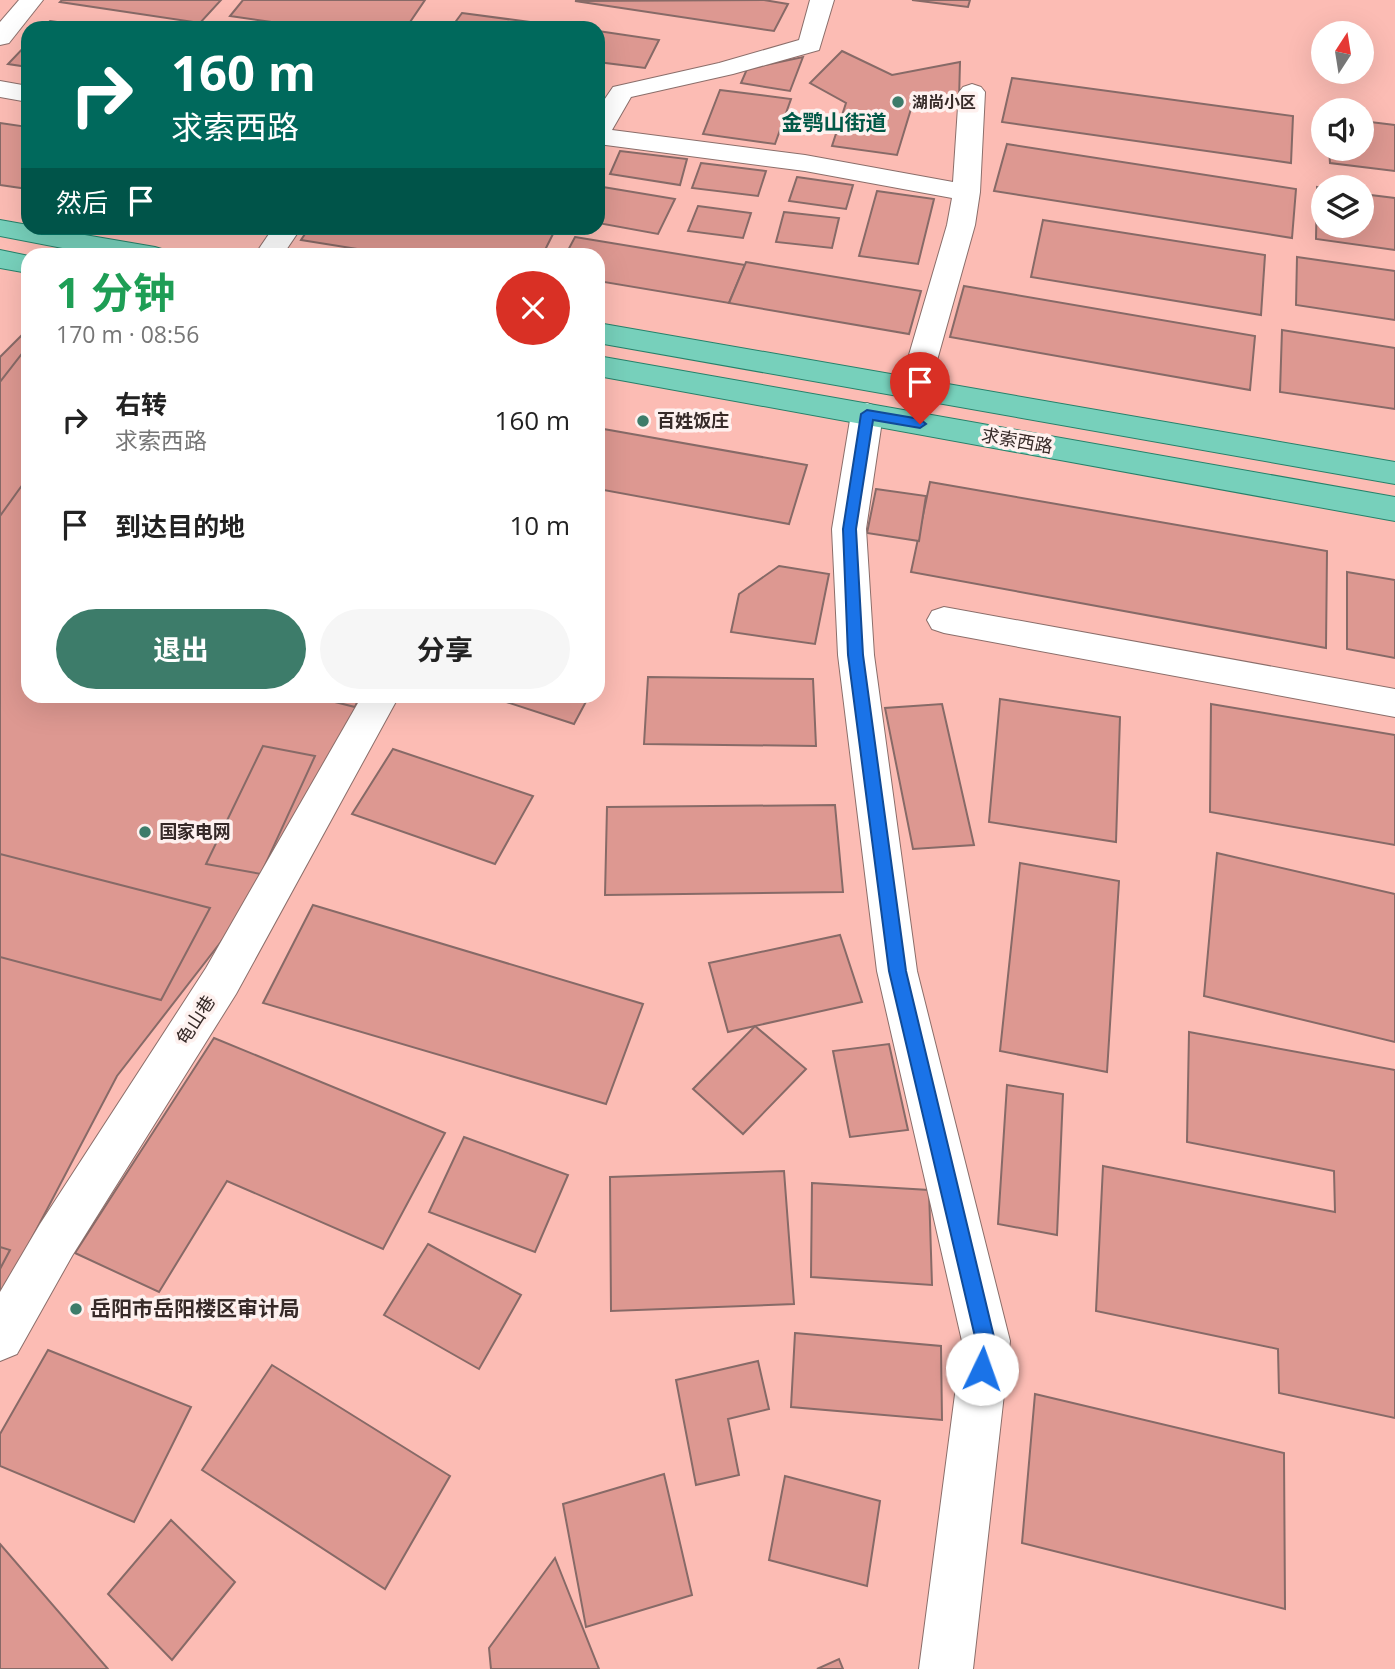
<!DOCTYPE html>
<html lang="zh">
<head>
<meta charset="utf-8">
<style>
  :root { --surface:#fff; --page:#f6f6f6; --text:#222; --muted:#767676; --accent:#3d7c6a }
  body { margin:0; font-family:"Open Sans","Noto Sans SC",sans-serif; background:var(--page); color:var(--text); height:100vh; display:flex; flex-direction:column; font-size:26px; white-space:nowrap }
  * { box-sizing:border-box; margin:0 }
  p { font-size:23px; color:var(--muted) }
  .icon { flex:none; width:38px; height:38px; fill:none; stroke:currentColor; stroke-width:2; stroke-linecap:round; stroke-linejoin:round }
  .map { position:relative; flex:1; overflow:hidden }
  .drawer { position:absolute; left:21px; top:248px; width:584px; height:455px; display:flex; flex-direction:column; background:var(--surface); border-radius:21px; box-shadow:0 7px 28px #0002 }
  .drawer>* { flex:none }
  .banner { position:absolute; left:21px; top:21px; width:584px; height:214px; border-radius:21px; box-shadow:0 7px 28px #0002; background:#00695c; color:#fff; overflow:hidden }
  .needle { width:46px; rotate:12deg }
  .fabs { position:absolute; left:1311px; top:21px; display:grid; gap:14px }
  .fabs a { display:grid; place-items:center; width:63px; height:63px; border-radius:50%; background:var(--surface); box-shadow:0 7px 28px #0002; font-size:35px }
  .pin { position:absolute; display:grid; place-items:center; width:60px; height:60px; color:#fff; margin:-72px -30px; border-radius:50% 50% 50% 0; rotate:-45deg; box-shadow:0 0 7px #0007 }
  .pin .icon { rotate:45deg }
  .me { position:absolute; width:77px; margin:-38px; rotate:3deg; stroke-linejoin:round; filter:drop-shadow(0 0 5px #0008) }
  .turn { display:flex; align-items:center; gap:24px; height:147px; padding:0 35px; font-size:32px }
  .turn .icon { width:91px; height:91px; stroke-width:2.5 }
  .turn b { display:block; font-size:49px; line-height:60px }
  .then { display:flex; align-items:center; height:66px; padding:0 35px; background:#0003; gap:14px; font-size:26px }
  .round { display:grid; place-items:center; flex:none; width:74px; height:74px; border-radius:37px; background:var(--page) }
  .head { display:flex; align-items:center; justify-content:space-between; height:119px; padding:0 35px }
  h1 { font-size:42px; font-weight:700; line-height:52px; color:#1e9e55 }
  .button { display:flex; gap:14px; margin-top:auto; padding:14px 35px }
  .button a { flex:1; height:80px; border-radius:42px; background:var(--accent); color:#fff; font-size:28px; font-weight:700; line-height:80px; text-align:center }
  .button a+a { background:var(--page); color:var(--text) }
  ul { padding:0; list-style:none }
  li { display:flex; align-items:center; gap:21px; height:105px; padding:0 35px }
  li div { flex:1 }
  li b { display:block; font-size:26px }
  li em { font-style:normal }
  .map>svg:first-child { display:block }
</style>
</head>
<body>
<div class="map">
<svg width="1395" height="1669" viewBox="0 0 1395 1669">
  <rect width="100%" height="100%" fill="#fbe0dc"/>
  <!-- green -->
  <path fill="#fcbcb4" fill-rule="evenodd" d="M0,0H1395V1669H0ZM28,28H598V228H28ZM1323,33H1362V72H1323ZM1323,110H1362V149H1323ZM1323,187H1362V226H1323ZM28,256H598V696H28Z"/>
  <!-- building -->
  <g fill="#dd9891" stroke="#876a67" stroke-width="2">
    <polygon points="62,0 221,0 200,23 60,2"/>
    <polygon points="243,0 425,0 406,28 314,28 230,16"/>
    <polygon points="764,0 788,4 774,31 575,1"/>
    <polygon points="912,0 970,0 968,7"/>
    <polygon points="462,13 575,28 451,28"/>
    <polygon points="50,21 100,28 43,28"/>
    <polygon points="598,31 659,40 645,68 598,62"/>
    <polygon points="28,43 28,67 8,64"/>
    <polygon points="842,51 892,75 960,62 959,101 911,109 897,155 832,146 846,103 810,83"/>
    <polygon points="803,57 790,91 741,83 747,69"/>
    <polygon points="1012,78 1293,116 1291,163 1002,122"/>
    <polygon points="720,90 791,99 775,144 703,134"/>
    <polygon points="1362,121 1395,125 1395,171 1330,163 1329,149 1362,149"/>
    <polygon points="0,123 28,127 28,189 0,185"/>
    <polygon points="1007,144 1296,189 1292,238 994,191"/>
    <polygon points="620,151 687,159 680,185 610,174"/>
    <polygon points="701,163 766,171 758,196 692,188"/>
    <polygon points="797,177 853,185 846,209 789,201"/>
    <polygon points="603,187 675,199 658,234 598,223 598,194"/>
    <polygon points="1317,187 1323,188 1323,226 1362,226 1362,194 1395,198 1395,250 1316,239"/>
    <polygon points="877,191 934,199 918,264 859,256"/>
    <polygon points="698,206 751,213 743,238 688,231"/>
    <polygon points="784,212 839,218 832,248 776,242"/>
    <polygon points="1043,220 1265,255 1261,315 1031,277"/>
    <polygon points="309,228 556,228 542,256 401,256 301,240"/>
    <polygon points="575,237 745,265 729,303 598,281 598,256 565,256"/>
    <polygon points="1297,257 1395,271 1395,320 1296,305"/>
    <polygon points="746,262 921,291 909,334 729,303"/>
    <polygon points="964,286 1255,336 1250,390 950,337"/>
    <polygon points="28,329 28,696 368,696 234,925 117,1076 0,1299 0,357"/>
    <polygon points="1282,330 1395,348 1395,409 1280,392"/>
    <polygon points="28,346 28,477 0,516 0,382"/>
    <polygon points="598,428 807,465 789,524 598,489"/>
    <polygon points="930,482 1327,551 1326,648 911,572"/>
    <polygon points="876,489 926,496 919,541 867,533"/>
    <polygon points="779,566 829,574 815,644 731,632 739,594"/>
    <polygon points="1347,572 1395,580 1395,658 1347,649"/>
    <polygon points="648,677 813,679 816,746 644,744"/>
    <polygon points="311,696 360,696 355,707"/>
    <polygon points="488,696 589,696 574,724"/>
    <polygon points="1000,699 1120,717 1116,842 989,822"/>
    <polygon points="942,704 974,845 913,849 885,708"/>
    <polygon points="1211,704 1395,735 1395,845 1210,812"/>
    <polygon points="263,746 315,756 261,874 206,864"/>
    <polygon points="393,749 533,796 495,864 352,814"/>
    <polygon points="835,805 843,892 605,895 607,807"/>
    <polygon points="1217,853 1395,894 1395,1042 1204,996"/>
    <polygon points="0,854 210,908 161,1000 0,957"/>
    <polygon points="1020,863 1119,881 1107,1072 1000,1051"/>
    <polygon points="313,905 643,1004 606,1104 263,1003"/>
    <polygon points="840,935 862,1002 728,1032 709,963"/>
    <polygon points="755,1026 806,1069 743,1134 693,1089"/>
    <polygon points="1189,1032 1395,1070 1395,1418 1279,1393 1278,1349 1096,1311 1103,1166 1335,1212 1334,1171 1187,1142"/>
    <polygon points="214,1038 445,1133 383,1249 227,1181 159,1292 75,1253"/>
    <polygon points="889,1044 908,1130 850,1137 833,1051"/>
    <polygon points="1007,1085 1063,1094 1057,1235 998,1224"/>
    <polygon points="464,1137 568,1175 535,1252 429,1212"/>
    <polygon points="784,1171 794,1304 611,1311 610,1177"/>
    <polygon points="812,1183 929,1190 932,1285 811,1277"/>
    <polygon points="428,1244 521,1295 479,1369 384,1315"/>
    <polygon points="0,1247 10,1250 0,1269"/>
    <polygon points="795,1333 941,1346 942,1420 791,1407"/>
    <polygon points="48,1350 191,1407 134,1522 0,1466 0,1434"/>
    <polygon points="758,1361 769,1409 728,1419 739,1475 696,1485 676,1380"/>
    <polygon points="272,1365 450,1476 385,1589 202,1470"/>
    <polygon points="1035,1394 1284,1453 1285,1609 1022,1543"/>
    <polygon points="664,1474 692,1595 586,1627 563,1504"/>
    <polygon points="785,1476 880,1501 867,1586 769,1560"/>
    <polygon points="171,1520 235,1582 172,1660 108,1594"/>
    <polygon points="0,1544 108,1669 0,1669"/>
    <polygon points="555,1558 599,1669 491,1669 489,1648"/>
    <polygon points="839,1659 843,1669 817,1669"/>
  </g>
  <g fill="none" stroke-linecap="round" stroke-linejoin="round">
    <defs>
      <g id="minor">
        <polygon points="19,0 43,0 9,43 0,45 0,22"/>
        <polygon points="810,0 834,0 819,50 733,74 631,97 612,130 805,155 953,182 959,92 963,87 972,84 981,87 985,92 980,192 975,225 929,389 925,396 914,399 903,396 899,389 947,225 952,198 805,171 598,144 598,109 613,87 719,63 799,40"/>
        <polygon points="0,81 28,86 28,102 0,97"/>
        <polygon points="273,228 301,228 282,256 254,256"/>
        <polygon points="867,403 878,407 883,414 866,529 874,655 917,971 1010,1341 973,1669 919,1669 962,1341 877,971 838,655 832,529 851,414 856,407"/>
        <polygon points="944,607 1395,689 1395,717 944,633 932,629 927,620 932,611"/>
        <polygon points="362,696 399,696 236,994 72,1256 17,1354 0,1361 0,1292 40,1224 206,968"/>
      </g>
      <g id="major">
        <polygon points="0,220 28,225 28,228 44,228 155,247 165,250 169,256 104,256 0,236"/>
        <polygon points="0,250 29,256 28,273 0,268"/>
        <polygon points="598,323 1395,462 1395,484 598,343"/>
        <polygon points="598,356 1395,497 1395,521 598,376"/>
      </g>
    </defs>
    <!-- minor casing -->
    <use href="#minor" stroke="#8b6e6a" stroke-width="2"/>
    <!-- major casing -->
    <use href="#major" stroke="#26816a" stroke-width="2"/>
    <!-- minor -->
    <use href="#minor" fill="#fff" fill-rule="evenodd"/>
    <!-- major -->
    <use href="#major" fill="#77d0bb" fill-rule="evenodd"/>
  </g>
  <!-- route -->
  <polygon fill="#1a73e8" stroke="#114b97" stroke-width="2" points="867,410 920,419 926,424 920,428 873,420 856,529 863,655 906,971 995,1341 989,1376 982,1379 975,1376 972,1369 976,1341 889,971 848,655 843,529 861,414"/>
  <!-- markers -->
  <g fill="#3d7c6a" stroke="#fef1ef" stroke-width="2.5">
    <circle cx="898" cy="102" r="7"/>
    <circle cx="643" cy="421" r="7"/>
    <circle cx="145" cy="832" r="7"/>
    <circle cx="76" cy="1309" r="7"/>
  </g>
  <g text-anchor="middle" stroke-width="7" stroke-linejoin="round" paint-order="stroke">
    <!-- far-poi labels -->
    <g font-size="16" font-weight="bold" fill="#362a28" stroke="#fef1ef" text-anchor="start">
      <text x="912" y="108">湖尚小区</text>
    </g>
    <!-- poi labels -->
    <g font-size="18" font-weight="bold" fill="#362a28" stroke="#fef1ef" text-anchor="start">
      <text x="657" y="427">百姓饭庄</text>
      <text x="159" y="838">国家电网</text>
    </g>
    <!-- street labels -->
    <g font-size="18" fill="#362a28" stroke="#fef1ef">
      <text transform="translate(1017 441) rotate(10)" y="6">求索西路</text>
      <text transform="translate(196 1020) rotate(-57)" y="6">龟山巷</text>
    </g>
    <!-- far-district labels -->
    <g font-size="21" font-weight="bold" fill="#015947" stroke="#fef1ef">
      <text x="834" y="130">金鹗山街道</text>
    </g>
    <!-- near-poi labels -->
    <g font-size="21" font-weight="bold" fill="#362a28" stroke="#fef1ef" text-anchor="start">
      <text x="90" y="1316">岳阳市岳阳楼区审计局</text>
    </g>
  </g>
</svg>
<div class="fabs">
<a><svg class="needle" viewBox="-14 -14 28 28"><path d="M0-13l5 13h-10z" fill="#e53935"/><path d="M0 13l5-13h-10z" fill="#767676"/></svg></a>
<a><svg class="icon" aria-label="sound" viewBox="0 0 24 24"><path d="M4 9h4l5-4v14l-5-4H4zM17 9q2 3 0 6"/></svg></a>
<a><svg class="icon" aria-label="layers" viewBox="0 0 24 24"><path d="M12 4l9 5-9 5-9-5zM3 14l9 5 9-5"/></svg></a>
</div>
<div class="pin" style="left:920px;top:424px;background:#d93025"><svg class="icon" aria-label="arrive" viewBox="0 0 24 24"><path d="M6 21V4h12l-3 4 3 4H6"/></svg></div>
<svg class="me" style="left:982px;top:1369px" viewBox="-20 -20 40 40"><circle r="19" fill="#fff"/><path d="M0-13L10 11 0 6-10 11z" fill="#1a73e8"/></svg>
<div class="banner">
<div class="turn"><svg class="icon" aria-label="right" viewBox="0 0 24 24"><path d="M7 20v-9h11M14 6l5 5-5 5"/></svg><div><b>160 m</b>求索西路</div></div>
<div class="then">然后<svg class="icon" aria-label="arrive" viewBox="0 0 24 24"><path d="M6 21V4h12l-3 4 3 4H6"/></svg></div>
</div>
<section class="drawer">
<div class="head"><div><h1>1 分钟</h1><p>170 m · 08:56</p></div><a class="round" style="background:#d93025;color:#fff"><svg class="icon" aria-label="close" viewBox="0 0 24 24"><path d="M6 6l12 12M18 6L6 18"/></svg></a></div>
<ul>
<li><svg class="icon" aria-label="right" viewBox="0 0 24 24"><path d="M7 20v-9h11M14 6l5 5-5 5"/></svg><div><b>右转</b><p>求索西路</p></div><em>160 m</em></li>
<li><svg class="icon" aria-label="arrive" viewBox="0 0 24 24"><path d="M6 21V4h12l-3 4 3 4H6"/></svg><div><b>到达目的地</b></div><em>10 m</em></li>
</ul>
<div class="button"><a>退出</a><a>分享</a></div>
</section>
</div>
</body>
</html>
